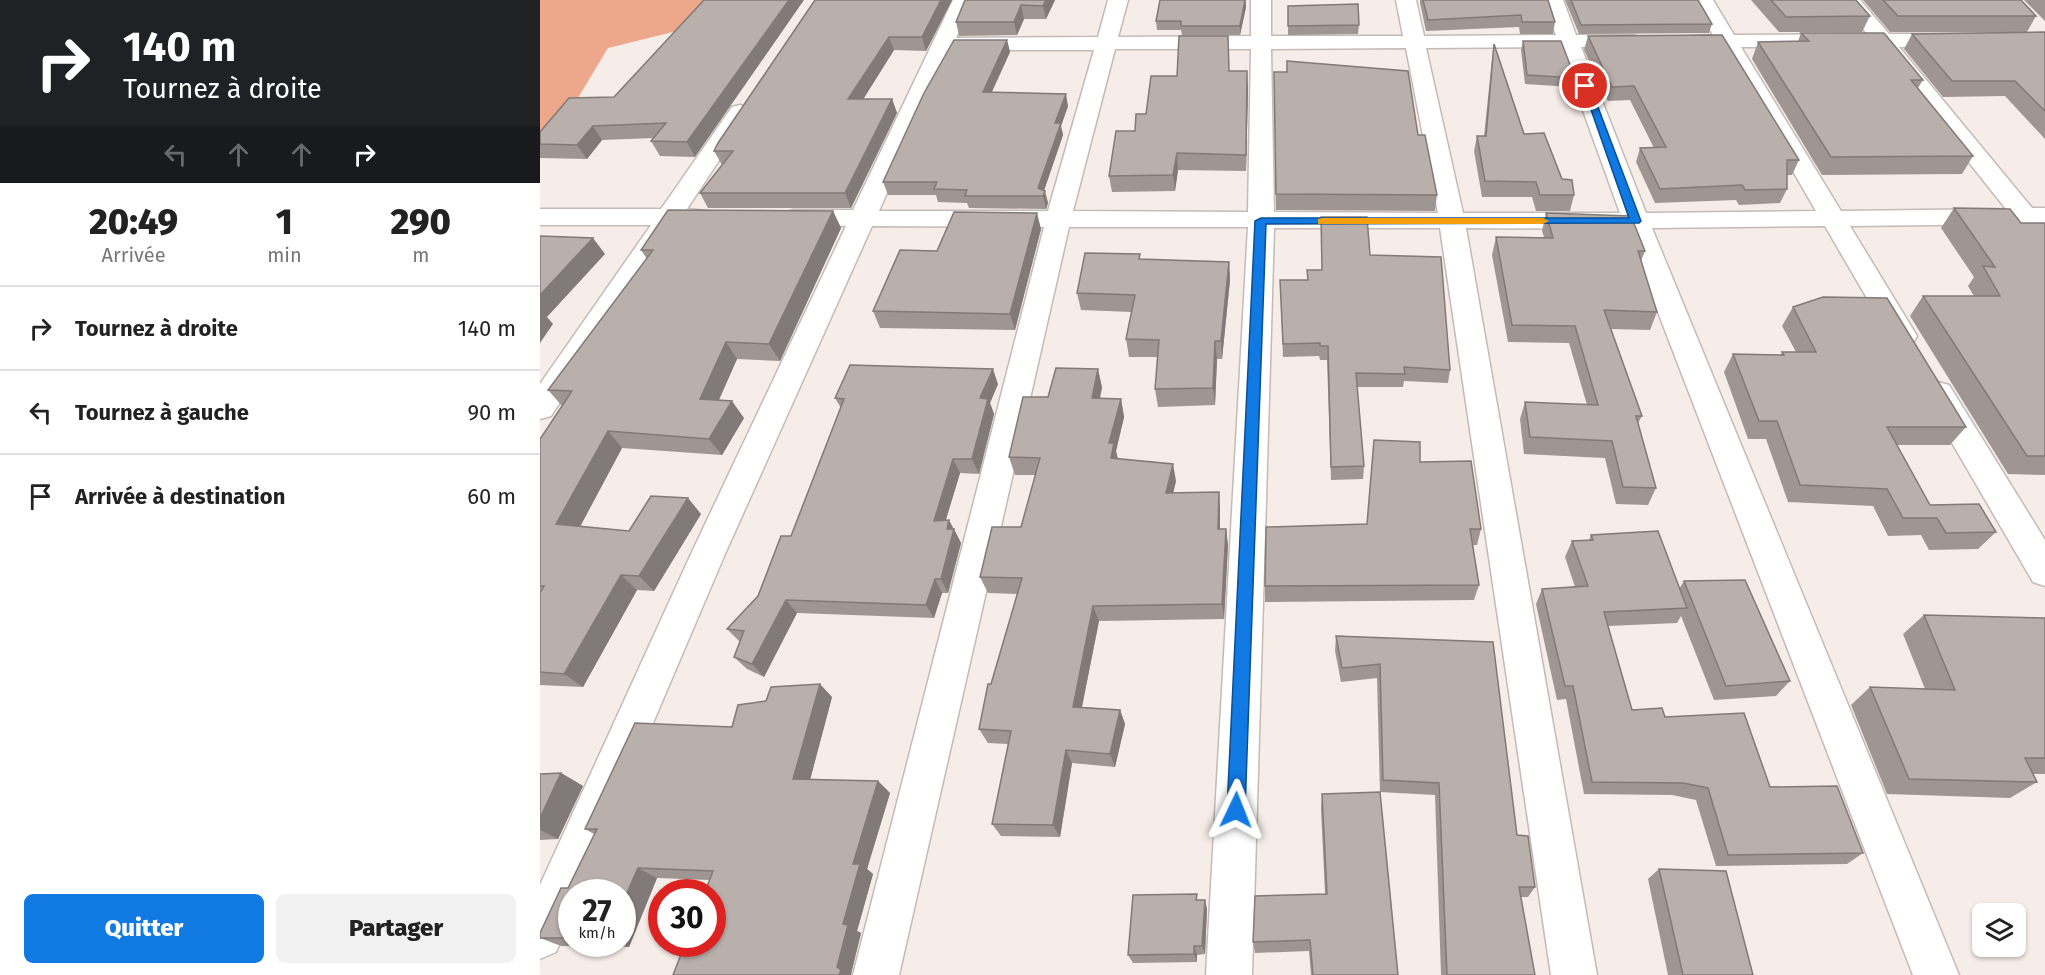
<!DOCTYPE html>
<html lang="fr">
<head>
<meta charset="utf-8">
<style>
  :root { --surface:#fff; --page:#f2f2f2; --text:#222; --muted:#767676; --line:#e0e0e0; --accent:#107ae2 }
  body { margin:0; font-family:"Fira Sans",sans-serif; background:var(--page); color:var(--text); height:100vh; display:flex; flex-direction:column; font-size:22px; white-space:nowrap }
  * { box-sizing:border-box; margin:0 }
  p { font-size:20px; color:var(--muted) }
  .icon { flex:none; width:33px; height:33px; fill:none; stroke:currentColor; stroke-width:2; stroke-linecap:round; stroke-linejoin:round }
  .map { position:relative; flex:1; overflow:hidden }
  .side { display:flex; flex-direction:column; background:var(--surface); width:540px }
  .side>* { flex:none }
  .guide { background:#202124; color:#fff; overflow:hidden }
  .buttons { position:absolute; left:1432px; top:903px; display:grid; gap:12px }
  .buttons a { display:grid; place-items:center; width:54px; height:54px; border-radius:9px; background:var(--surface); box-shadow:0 2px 4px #0004; font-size:30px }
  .speed { position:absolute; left:18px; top:879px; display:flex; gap:12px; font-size:30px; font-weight:700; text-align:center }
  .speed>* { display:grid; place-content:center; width:78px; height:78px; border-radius:50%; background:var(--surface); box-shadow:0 2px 4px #0004; line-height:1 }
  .speed small { font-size:15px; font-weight:400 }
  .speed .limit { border:9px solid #d22; background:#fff; color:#111 }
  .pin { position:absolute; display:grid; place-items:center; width:51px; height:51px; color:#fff; margin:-26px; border:3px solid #fff; border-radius:50%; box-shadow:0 2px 6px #0007 }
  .me { position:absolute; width:66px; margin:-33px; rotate:2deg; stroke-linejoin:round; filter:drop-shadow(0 0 4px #0008) }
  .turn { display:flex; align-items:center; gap:21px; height:126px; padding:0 24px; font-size:27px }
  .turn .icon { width:78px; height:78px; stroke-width:2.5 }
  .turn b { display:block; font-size:42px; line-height:51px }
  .lanes { display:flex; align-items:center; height:57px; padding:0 24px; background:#0003; justify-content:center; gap:30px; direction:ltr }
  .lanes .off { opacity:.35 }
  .eta { display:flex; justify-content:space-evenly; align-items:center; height:102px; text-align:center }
  .eta b { font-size:36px; font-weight:800; line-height:42px }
  .action { display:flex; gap:12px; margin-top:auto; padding:12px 24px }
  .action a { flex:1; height:69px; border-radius:9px; background:var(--accent); color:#fff; font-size:24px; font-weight:800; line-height:69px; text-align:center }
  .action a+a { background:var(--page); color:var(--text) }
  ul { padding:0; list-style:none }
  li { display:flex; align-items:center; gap:18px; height:84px; padding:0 24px; border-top:2px solid var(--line) }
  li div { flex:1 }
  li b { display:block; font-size:22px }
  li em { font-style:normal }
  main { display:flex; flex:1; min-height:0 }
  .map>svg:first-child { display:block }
</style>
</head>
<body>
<main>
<section class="side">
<div class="guide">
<div class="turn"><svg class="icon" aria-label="right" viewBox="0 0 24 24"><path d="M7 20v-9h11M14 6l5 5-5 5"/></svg><div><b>140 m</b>Tournez à droite</div></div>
<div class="lanes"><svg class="icon off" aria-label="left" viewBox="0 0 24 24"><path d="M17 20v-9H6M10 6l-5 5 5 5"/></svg><svg class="icon off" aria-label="ahead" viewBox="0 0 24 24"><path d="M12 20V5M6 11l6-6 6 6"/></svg><svg class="icon off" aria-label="ahead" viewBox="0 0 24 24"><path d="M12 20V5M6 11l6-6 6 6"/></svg><svg class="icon" aria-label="right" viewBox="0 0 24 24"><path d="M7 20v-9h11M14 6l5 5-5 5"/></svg></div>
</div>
<div class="eta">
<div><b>20:49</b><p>Arrivée</p></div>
<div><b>1</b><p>min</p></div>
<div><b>290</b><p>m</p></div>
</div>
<ul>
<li><svg class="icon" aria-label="right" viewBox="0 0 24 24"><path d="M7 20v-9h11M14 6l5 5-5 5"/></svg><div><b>Tournez à droite</b></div><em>140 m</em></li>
<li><svg class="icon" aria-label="left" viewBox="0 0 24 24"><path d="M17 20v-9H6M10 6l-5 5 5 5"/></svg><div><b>Tournez à gauche</b></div><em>90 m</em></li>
<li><svg class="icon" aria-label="arrive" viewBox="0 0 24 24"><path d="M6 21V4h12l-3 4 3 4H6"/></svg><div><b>Arrivée à destination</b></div><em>60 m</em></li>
</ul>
<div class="action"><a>Quitter</a><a>Partager</a></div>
</section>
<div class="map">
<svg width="1505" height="975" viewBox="0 0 1505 975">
  <rect width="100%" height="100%" fill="#f6ece8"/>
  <!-- green -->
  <polygon fill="#eda88b" points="0,0 178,0 137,31 68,48 38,98 0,139"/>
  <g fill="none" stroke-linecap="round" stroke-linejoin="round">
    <defs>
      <g id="minor">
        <path d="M413,0H433L416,38L558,37L568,0H588L578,37L711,36V0H731V36H863L856,0H876L884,36L1016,35L1003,0H1023L1036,35H1092L1099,37L1102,41L1099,45L1092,47H1041L1106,213L1276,211L1181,47L1134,45L1131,41L1134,37L1173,35L1153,0H1173L1194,35L1327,34L1300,0H1320L1349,34H1505V46L1359,47L1492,208H1505V249L1496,247L1478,224L1310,226L1377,336L1373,343L1363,346L1353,343L1285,226L1112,228L1419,975H1373L1086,229L926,228L1057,975H1011L900,228H734L712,975H666L708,227H529L359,975H313L504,227L332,226L185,554L41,892H32V916L16,952L0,959V885L151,554L306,226L244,223L240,218L244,213L253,210H313ZM1020,47L1080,213H923L886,48ZM1201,47H1337L1466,209L1301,211ZM866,48L898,213L734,212L731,49ZM575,49H711L708,212L533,211ZM410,50H554L508,211H339Z"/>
        <polygon points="200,105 208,107 211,112 147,209 177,212 181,217 177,222 137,225 11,416 0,419 0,384 111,225 0,225 0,209 121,209 192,107"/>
        <polygon points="1398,382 1409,385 1505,540 1505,586 1493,582 1383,393 1387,385"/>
      </g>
    </defs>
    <!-- minor casing -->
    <use href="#minor" stroke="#c4bab6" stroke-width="3"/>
    <!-- minor -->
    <use href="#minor" fill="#fff" fill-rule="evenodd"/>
  </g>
  <!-- wall -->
  <g fill="#9f9693" fill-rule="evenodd">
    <polygon points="164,0 155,157 120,156 111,141 114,138 62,140 47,159 0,158 0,132 74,97"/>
    <polygon points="275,0 412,0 386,51 354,50 323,99 352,99 357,113 311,208 168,208 160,193 182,165 174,151"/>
    <polygon points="425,0 515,0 506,19 484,19 477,35 419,36 416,22"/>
    <polygon points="620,0 706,0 706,7 700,35 642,35 641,30 617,30 616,21"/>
    <polygon points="880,0 1008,0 1015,22 1013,34 980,34 979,27 886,31 880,3"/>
    <polygon points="1025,0 1158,0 1172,24 1169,33 1039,34"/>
    <polygon points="1211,0 1316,0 1330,16 1322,32 1239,32"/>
    <polygon points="1323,0 1481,0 1496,16 1487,32 1350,32"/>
    <polygon points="1484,0 1505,0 1505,21"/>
    <polygon points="748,6 819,25 818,34 748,35"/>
    <polygon points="1505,32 1505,139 1465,96 1403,97 1364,49 1372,34"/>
    <polygon points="1261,33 1383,80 1378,88 1433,156 1422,174 1282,175 1212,59 1218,42 1258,41"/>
    <polygon points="1048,36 1259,160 1252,175 1247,175 1247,189 1240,203 1199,205 1196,200 1115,203 1096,162 1100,148 1114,148 1090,100 1068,101 1044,50"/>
    <polygon points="467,40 470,52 452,92 528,106 521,126 523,135 504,191 508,203 506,209 429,208 427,203 398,202 396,195 348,195 343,182"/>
    <polygon points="983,41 1035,78 1032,87 985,84 981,50"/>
    <polygon points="954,44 984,134 1022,179 1034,195 1030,211 996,211 992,197 942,197 934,151 937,136 944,136 952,59"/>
    <polygon points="690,71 708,87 706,171 638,170 635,191 572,192 569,176 595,131 606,114 637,76"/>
    <polygon points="734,72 878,135 897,195 895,211 736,210"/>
    <polygon points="1414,208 1481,223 1505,223 1505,475 1468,474 1370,316 1383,296 1434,296 1428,286 1434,277 1401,228"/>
    <polygon points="293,211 301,228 240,361 197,359 178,400 204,418 182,455 82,448 40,526 89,531 161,514 114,591 97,590 43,687 0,685 0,439 22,406 8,390 107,259 101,250"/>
    <polygon points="1006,213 1105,251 1101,261 1117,312 1110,330 1071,329 1102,416 1098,423 1116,488 1108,505 1076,504 1065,458 984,454 980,419 985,402 1047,405 1029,343 968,342 952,255 956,237 1004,237 1002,231"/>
    <polygon points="781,217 830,255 910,370 908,383 864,381 863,387 817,387 824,466 823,479 791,480 787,360 780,360 779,356 743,357 740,280 767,280 767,270 782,270"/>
    <polygon points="501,229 475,330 340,328 333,311 397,251"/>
    <polygon points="601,259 689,262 690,280 682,359 677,359 675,405 618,407 615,389 618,357 589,357 586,339 592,312 541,310 537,293"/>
    <polygon points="1253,307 1426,427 1410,445 1357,445 1390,505 1456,532 1438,549 1389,550 1381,535 1348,536 1333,506 1248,502 1226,439 1208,439 1184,372 1193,354 1241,355 1242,352 1256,352 1242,326"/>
    <polygon points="458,384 450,403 454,414 439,474 420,473 406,520 414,529 421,543 408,593 402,593 394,618 257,613 224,677 207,669 194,657 200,642 187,629 218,596 251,536 301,408 295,398"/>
    <polygon points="562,387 560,399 581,399 584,417 576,451 578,459 636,481 633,493 679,492 680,509 680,529 686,529 688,545 684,619 559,621 542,707 580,710 585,724 575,767 532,763 520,837 461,836 452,824 468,744 448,743 439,729 451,684 477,594 448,593 440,577 481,527 496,475 475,475 469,457 508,397"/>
    <polygon points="880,462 941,529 937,545 933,545 939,585 934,600 725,602 725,586 827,524"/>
    <polygon points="1051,535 1139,589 1144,581 1250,681 1236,696 1174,700 1141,616 1137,623 1068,626 1092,710 1125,717 1230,787 1323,853 1307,864 1176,866 1156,800 1132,795 1044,794 1026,699 1017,700 996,604 1002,589 1035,587 1025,557 1032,541 1049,540"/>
    <polygon points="1384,615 1505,618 1505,774 1493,774 1497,782 1470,798 1347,794 1311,705 1330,687 1385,689 1363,634"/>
    <polygon points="796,636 953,642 977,835 995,887 988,897 981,897 995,975 901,975 895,795 840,792 858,975 771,975 769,951 715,953 713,942 785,894 781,809 782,794 840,792 837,678 801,682 795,651"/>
    <path d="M292,697L270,780L338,781L350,793L327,869L333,874L317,931L321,933L311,974L133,975L169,880L117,878L89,947L21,946L0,938V933L28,888L54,834L45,829L192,727ZM32,892L82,944H32Z"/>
    <polygon points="21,773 43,786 18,839 0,840 0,774"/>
    <polygon points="1119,869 1213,975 1128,975 1108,879"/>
    <polygon points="658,900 667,909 665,954 657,955 657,962 593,963 588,955"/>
  </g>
  <!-- shaded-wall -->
  <g fill="#827a78">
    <polygon points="249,0 264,0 155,157 147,142"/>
    <polygon points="401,0 412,0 386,51 382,37"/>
    <polygon points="506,0 515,0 506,19 503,6"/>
    <polygon points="705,0 706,7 700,35 700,26"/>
    <polygon points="481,5 484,19 477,35 474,22"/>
    <polygon points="349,37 354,50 314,114 308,99"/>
    <polygon points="467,40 470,52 446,104 443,92"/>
    <polygon points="707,71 708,87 706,171 706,155"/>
    <polygon points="526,94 528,106 521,126 523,135 502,196 498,188 515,123"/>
    <polygon points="352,99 357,113 311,208 305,193"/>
    <polygon points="53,126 62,140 47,159 37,145"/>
    <polygon points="637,153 638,170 635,191 633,175"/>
    <polygon points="505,191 508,203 506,209 503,196"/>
    <polygon points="293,211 301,228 240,361 229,344"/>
    <polygon points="497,213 501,229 475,330 470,314"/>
    <polygon points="53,238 65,254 7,317 13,324 0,343 0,295"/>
    <polygon points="689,262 690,280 682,359 681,341"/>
    <polygon points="675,341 677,359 675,405 673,388"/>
    <polygon points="186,342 197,359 172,416 160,399"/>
    <polygon points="453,369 458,384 450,403 454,414 439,474 432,459 440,398"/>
    <polygon points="558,369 562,387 556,416 552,398"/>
    <polygon points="581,399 584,417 576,451 578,461 571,458 569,443"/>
    <polygon points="192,401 204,418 182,455 169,439"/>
    <polygon points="68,431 82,448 33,540 16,524"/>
    <polygon points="413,459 420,473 401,535 394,521"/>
    <polygon points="633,464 636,481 629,510 626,493"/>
    <polygon points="679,492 680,509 680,546 678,529"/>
    <polygon points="148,498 161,514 114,591 99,576"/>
    <polygon points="409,520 421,543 408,593 401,579 407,529"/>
    <polygon points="686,529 688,545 684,619 682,604"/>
    <polygon points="81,575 97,590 43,687 24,674"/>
    <polygon points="395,579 402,593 394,618 386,605"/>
    <polygon points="246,600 257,613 224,677 212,664"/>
    <polygon points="553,606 559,621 539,721 533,707"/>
    <polygon points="280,684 292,697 267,791 253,779"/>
    <polygon points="580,710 585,724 575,767 570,754"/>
    <polygon points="526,750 532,763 520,837 513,825"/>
    <polygon points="21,773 43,786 18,839 0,830 0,818"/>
    <polygon points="338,781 350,793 327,869 333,874 317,931 321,933 311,974 312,975 299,975 297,967 313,864"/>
    <polygon points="98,868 117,878 89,947 81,944 82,944 82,904"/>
    <polygon points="665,900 667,909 665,954 662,946"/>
    <polygon points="654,946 657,955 657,962 654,954"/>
  </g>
  <!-- building -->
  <g fill="#b9afab" stroke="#827a78" stroke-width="1.5">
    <polygon points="164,0 249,0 147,142 111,141 126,123 53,126 37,145 0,144 0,132 29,98 74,97"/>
    <polygon points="275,0 401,0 382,37 349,37 308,99 352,99 305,193 160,193 193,151 174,151 178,143"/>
    <polygon points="425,0 506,0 503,6 481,5 474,22 416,22"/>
    <polygon points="620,0 705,0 700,26 641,26 641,21 616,21"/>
    <polygon points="883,0 1008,0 1015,22 982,22 981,15 888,20"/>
    <polygon points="1031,0 1158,0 1172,24 1041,25"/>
    <polygon points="1231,0 1316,0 1330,16 1246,17"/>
    <polygon points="1343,0 1481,0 1496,16 1358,16"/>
    <polygon points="818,4 819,25 748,26 748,6"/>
    <polygon points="1505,32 1505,111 1475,81 1412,81 1372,34"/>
    <polygon points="1261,33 1344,33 1383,80 1371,80 1433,156 1291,157 1218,42 1269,41"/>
    <polygon points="1182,35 1259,160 1247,160 1247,189 1205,190 1202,185 1120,189 1100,148 1126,147 1094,86 1072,87 1048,36"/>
    <polygon points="639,36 688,36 689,71 707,71 706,155 637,153 633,175 569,176 576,131 595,131 596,114 606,114 611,76 637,76"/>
    <polygon points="414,40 467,40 443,92 526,94 515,123 521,123 498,188 505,191 503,196 425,196 427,190 394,189 397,182 343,182 384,93"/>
    <polygon points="983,41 1021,41 1035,78 987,75"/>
    <polygon points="954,44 984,134 1004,133 1022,179 1032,180 1034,195 1000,195 996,182 945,181 937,136 946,136"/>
    <polygon points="747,61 868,71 878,135 885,135 897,195 736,194 734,72 747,72"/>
    <polygon points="1414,208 1470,209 1481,223 1505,223 1505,456 1487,456 1383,296 1460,296 1443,266 1455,267"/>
    <polygon points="128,210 293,211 229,344 186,342 160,399 192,401 169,439 68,431 16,524 89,531 111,496 148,498 99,576 81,575 24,674 0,672 0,593 4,586 0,586 0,439 32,391 8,390 113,250 101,250"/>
    <polygon points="414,212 497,213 470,314 333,311 360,250 397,251"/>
    <polygon points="1006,213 1091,216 1105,251 1098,251 1117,312 1064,310 1102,416 1096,416 1116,488 1083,487 1072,441 990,437 985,402 1058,405 1035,326 972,325 956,237 1013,238"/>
    <polygon points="781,217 827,217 830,255 901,257 910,370 864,367 865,374 816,373 824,466 791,467 788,346 780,346 780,343 743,344 740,280 768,280 767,270 782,270"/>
    <polygon points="0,236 53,238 0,295"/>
    <polygon points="545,253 600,254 599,259 689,262 681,341 675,341 673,388 615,389 619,340 586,339 595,295 537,293"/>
    <polygon points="1283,297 1347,298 1426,427 1347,427 1390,505 1439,504 1456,532 1406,533 1397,518 1363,518 1347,489 1260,485 1237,421 1219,421 1193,354 1244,355 1242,352 1276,352 1253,307"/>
    <polygon points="310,365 453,369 440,398 448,399 432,459 413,459 394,521 409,520 407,529 414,529 401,579 395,579 386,605 246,600 212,664 194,657 204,631 187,629 218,596 241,536 251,536 304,399 295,398"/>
    <polygon points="516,368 558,369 552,398 581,399 569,443 574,443 571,458 633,464 626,493 679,492 678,529 686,529 682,604 553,606 533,707 580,710 570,754 526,750 513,825 452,824 471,731 439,729 448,684 451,684 482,578 440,577 452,527 481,527 500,458 469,457 483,397 508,397"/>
    <polygon points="834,440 880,442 880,462 931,461 941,529 930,529 939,585 725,586 726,527 827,524"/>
    <polygon points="1118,531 1147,608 1064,612 1092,710 1122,708 1125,717 1204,713 1230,787 1297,786 1323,853 1188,855 1168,788 1143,783 1052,782 1033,686 1025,686 1002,589 1048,586 1032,541 1053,540 1051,535"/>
    <polygon points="1205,580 1250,681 1186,686 1144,581"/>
    <polygon points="1384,615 1505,618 1505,758 1485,758 1497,782 1369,779 1330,687 1415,690"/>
    <polygon points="796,636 953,642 977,835 988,836 995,887 979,887 995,975 907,975 899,783 843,780 840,664 802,668"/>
    <polygon points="280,684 253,779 338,781 313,864 320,864 303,924 308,925 297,967 301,970 299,975 133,975 145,944 172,944 172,892 165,892 173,871 98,868 82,904 82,892 32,892 32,938 0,938 0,933 21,888 28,888 57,829 45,829 95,723 192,727 198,705 226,701 231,687"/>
    <polygon points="21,773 0,818 0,774"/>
    <polygon points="840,792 858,975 773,975 770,940 713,942 715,896 787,894 782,794"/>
    <polygon points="1119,869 1186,871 1213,975 1143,975"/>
    <polygon points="657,894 656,900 665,900 662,946 654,946 654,954 588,955 593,895"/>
  </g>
  <!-- route -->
  <polygon fill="#107ae2" stroke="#0a4f93" stroke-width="1.5" points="1042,84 1050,86 1101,221 1099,223 726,224 705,810 702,816 696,819 690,816 687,810 715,221 721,218 1089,218"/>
  <!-- slow -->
  <polygon fill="#f59e0b" points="782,218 1003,218 1009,221 1003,224 778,224 778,219"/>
</svg>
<div class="buttons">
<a><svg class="icon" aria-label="layers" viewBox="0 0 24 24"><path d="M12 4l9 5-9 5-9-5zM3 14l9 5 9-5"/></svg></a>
</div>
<div class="speed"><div>27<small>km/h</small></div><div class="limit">30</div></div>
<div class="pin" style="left:1045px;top:86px;background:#d93025"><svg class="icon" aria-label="arrive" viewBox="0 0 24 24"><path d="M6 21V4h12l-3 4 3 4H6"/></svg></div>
<svg class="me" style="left:696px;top:810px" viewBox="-20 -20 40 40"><path d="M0-17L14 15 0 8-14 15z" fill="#107ae2" stroke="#fff" stroke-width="4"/></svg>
</div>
</main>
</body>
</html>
